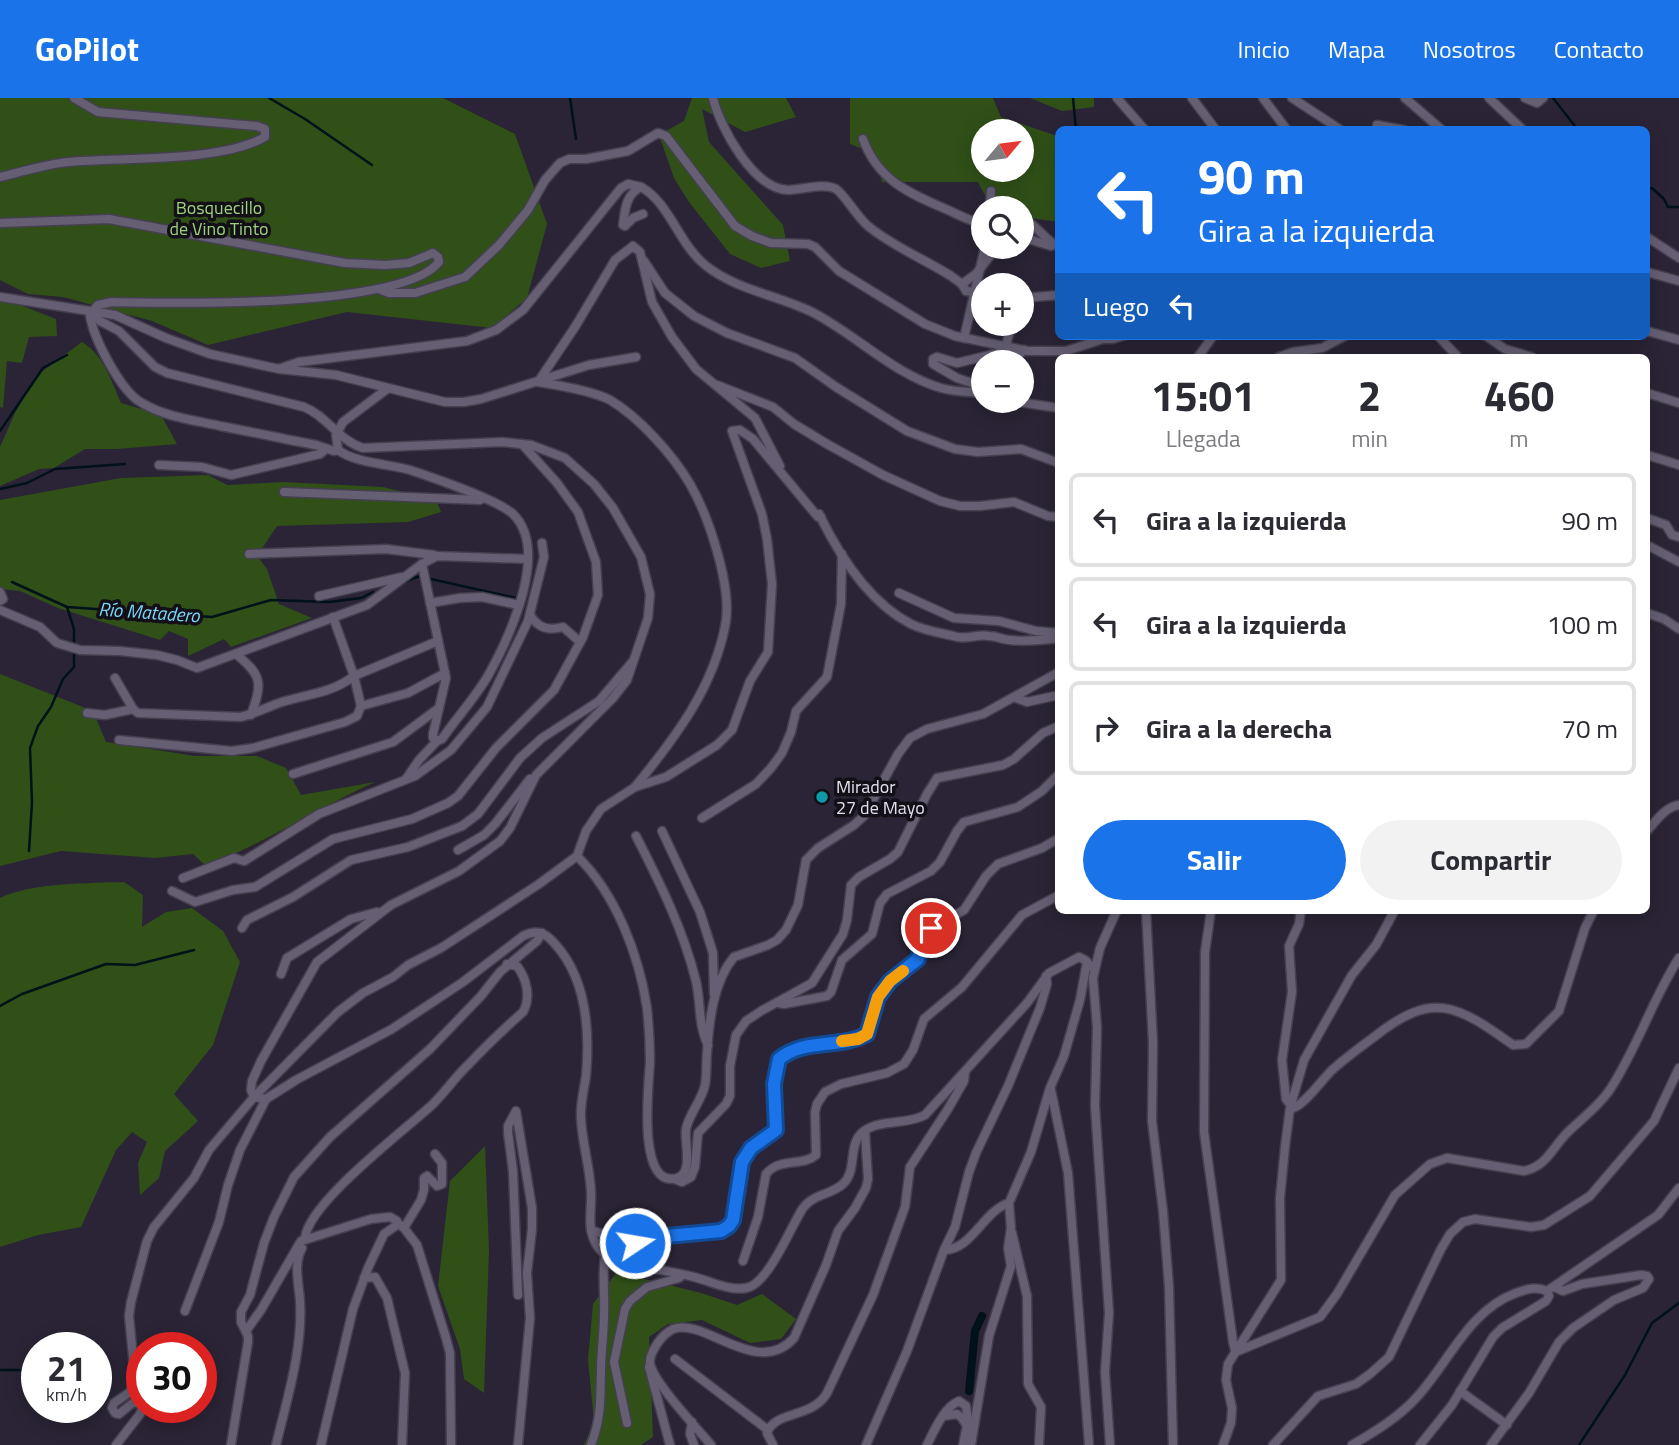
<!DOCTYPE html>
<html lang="es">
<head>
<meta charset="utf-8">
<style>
  :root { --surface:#fff; --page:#f2f2f3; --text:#2b2b33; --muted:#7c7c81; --line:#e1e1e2; --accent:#1a73e8 }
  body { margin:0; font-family:"Titillium Web",sans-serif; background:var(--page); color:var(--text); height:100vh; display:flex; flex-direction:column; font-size:26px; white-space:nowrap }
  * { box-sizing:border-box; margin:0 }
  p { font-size:23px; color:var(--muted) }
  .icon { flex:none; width:38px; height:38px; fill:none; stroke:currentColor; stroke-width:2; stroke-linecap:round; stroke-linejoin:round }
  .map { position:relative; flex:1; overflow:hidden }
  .details { position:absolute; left:1055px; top:256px; width:595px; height:560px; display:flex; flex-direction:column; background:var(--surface); border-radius:10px; box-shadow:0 4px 18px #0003 }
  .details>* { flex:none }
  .hud { position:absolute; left:1055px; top:28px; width:595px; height:214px; border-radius:10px; box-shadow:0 4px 18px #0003; background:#1a73e8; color:#fff; overflow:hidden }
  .needle { width:46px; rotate:61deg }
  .tools { position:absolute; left:971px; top:21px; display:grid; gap:14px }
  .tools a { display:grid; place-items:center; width:63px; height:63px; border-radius:50%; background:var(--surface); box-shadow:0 4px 18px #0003; font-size:35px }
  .speed { position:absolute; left:21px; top:1234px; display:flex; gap:14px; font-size:35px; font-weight:700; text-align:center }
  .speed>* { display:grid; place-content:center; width:91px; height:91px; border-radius:50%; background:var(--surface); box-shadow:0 4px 18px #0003; line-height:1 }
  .speed small { font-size:18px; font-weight:400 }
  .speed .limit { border:10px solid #d22; background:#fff; color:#111 }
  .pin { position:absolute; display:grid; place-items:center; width:60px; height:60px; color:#fff; margin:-30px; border:4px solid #fff; border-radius:50%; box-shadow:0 2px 7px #0007 }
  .me { position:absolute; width:77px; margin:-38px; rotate:78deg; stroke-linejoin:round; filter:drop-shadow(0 0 5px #0008) }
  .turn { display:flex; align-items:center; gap:24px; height:147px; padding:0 28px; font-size:32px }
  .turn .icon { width:91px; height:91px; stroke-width:2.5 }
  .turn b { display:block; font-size:49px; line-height:60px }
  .then { display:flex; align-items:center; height:66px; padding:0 28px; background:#0003; gap:14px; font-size:26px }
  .eta { display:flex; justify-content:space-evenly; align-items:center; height:119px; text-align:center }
  .eta b { font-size:42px; font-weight:700; line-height:49px }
  .action { display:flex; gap:14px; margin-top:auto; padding:14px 28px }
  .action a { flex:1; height:80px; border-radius:42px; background:var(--accent); color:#fff; font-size:28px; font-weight:700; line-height:80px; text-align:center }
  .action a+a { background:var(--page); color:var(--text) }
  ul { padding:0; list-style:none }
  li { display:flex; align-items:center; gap:21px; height:94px; margin:0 14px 10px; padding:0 14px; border:4px solid var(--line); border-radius:10px }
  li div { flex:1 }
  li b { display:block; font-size:26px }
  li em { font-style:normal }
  header { display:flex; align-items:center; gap:42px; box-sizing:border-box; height:98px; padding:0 35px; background:var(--accent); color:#fff }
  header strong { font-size:33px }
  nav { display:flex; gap:38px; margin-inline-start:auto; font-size:24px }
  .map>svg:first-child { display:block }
</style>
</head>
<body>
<header>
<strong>GoPilot</strong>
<nav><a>Inicio</a><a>Mapa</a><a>Nosotros</a><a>Contacto</a></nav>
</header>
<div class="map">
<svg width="1679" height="1347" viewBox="0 0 1679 1347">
  <rect width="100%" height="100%" fill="#2a2436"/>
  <!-- green -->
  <g fill="#305018" fill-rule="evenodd">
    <polygon points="0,0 443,0 515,36 547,126 527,200 492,230 347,214 208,247 152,223 63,199 28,196 0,182"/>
    <polygon points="692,0 786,0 796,19 745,34 702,11 709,44 783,127 790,163 761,170 730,156 689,104 674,80 659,37 684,23"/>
    <path d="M850,0H993L1001,19L1057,38L1059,51V124L1022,119V110C995,110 990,109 978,84H882L876,56L850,46ZM984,33H1022V72H984Z"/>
    <polygon points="1030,0 1094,0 1094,9 1062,13"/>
    <polygon points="0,199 56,221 57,238 29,239 22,265 7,263 3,310 0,309"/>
    <path d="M82,244C103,256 112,284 121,305L161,317L177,346L117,351H85L54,370L39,371L0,388V349L15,315L36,278Z"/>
    <polygon points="208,377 227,387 283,384 383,389 436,402 441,414 408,424 277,428 257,458 267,471 279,506 312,520 231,549 224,541 188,558 188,541 169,533 160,542 58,510 20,493 0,491 0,402 121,380"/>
    <path d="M0,576L93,613L106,644L195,658H257L286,670L301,697L375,684C318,710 265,745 206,768L193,756L155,760L61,753L0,768Z"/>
    <path d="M124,784L143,797L142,829L166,814L192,810L223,833L240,864L213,947L174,996L198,1023L165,1053L159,1080L140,1097L138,1065L147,1044L132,1034L116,1052L81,1129L38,1137L0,1149V800C30,785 90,785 124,784Z"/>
    <polygon points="485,1048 489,1153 484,1295 464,1281 460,1251 438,1188 450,1083"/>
    <polygon points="617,1174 701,1195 737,1207 762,1196 796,1221 781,1241 750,1245 702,1222 668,1226 649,1239 653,1339 641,1347 584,1347 594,1323 588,1262 593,1206"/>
  </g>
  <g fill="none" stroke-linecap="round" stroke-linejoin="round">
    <!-- stream -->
    <g stroke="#00111a" stroke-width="2.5">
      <polyline points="269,0 305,21 372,67"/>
      <polyline points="570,0 576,41"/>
      <polyline points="1073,0 1076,32"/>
      <polyline points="1553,0 1578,32"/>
      <polyline points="1647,91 1652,90 1664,101 1668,109 1679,109"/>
      <polyline points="0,333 43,270 67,257"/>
      <polyline points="0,391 27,385 55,371 125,366"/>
      <polyline points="431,481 516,500"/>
      <polyline points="12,484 67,509 212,519 271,502 329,504 361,500 373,494"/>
      <polyline points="404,484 420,478"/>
      <polyline points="29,753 32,704 30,650 38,628 51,609 63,581 74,569 74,531 67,509"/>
      <polyline points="0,908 22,896 106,866 135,867 194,852"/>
      <polyline points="0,1272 35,1272"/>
      <polyline points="1579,1347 1625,1277 1652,1225 1679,1205"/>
    </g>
    <!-- canal -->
    <polyline stroke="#00111a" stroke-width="8" points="969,1293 975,1233 982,1218"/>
    <defs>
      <g id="minor">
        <path d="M713,0C720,29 753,91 788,92C801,92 824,84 836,91C845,97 857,119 868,128C892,148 924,161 951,178L962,186L966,193L984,195"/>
        <polyline points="1117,0 1145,32"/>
        <polyline points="1192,0 1216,32"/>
        <polyline points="1263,0 1287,32"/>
        <polyline points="1292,0 1341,32"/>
        <polyline points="1405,0 1442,32"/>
        <polyline points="1489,0 1523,32"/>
        <polyline points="1525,0 1537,5 1543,0"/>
        <polyline points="1377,27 1404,32"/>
        <path d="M863,41C878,83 911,96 948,112C959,117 971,124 984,126"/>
        <path d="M0,79C22,74 46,66 68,64C123,59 218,65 265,39V31L257,28L98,14L74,0"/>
        <polyline points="990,110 991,93"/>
        <path d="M643,116L633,120L625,128L623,127C625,111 626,96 641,89C669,104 679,146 705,167C736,192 777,197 812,214C855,236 895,277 941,290C955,294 969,294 984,295"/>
        <path d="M1022,121C1037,126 1044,142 1059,149"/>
        <path d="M0,125L109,121L345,165L385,167L409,165L433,155L438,159L439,164C401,211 175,205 112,204L98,207L91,215L100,223L119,233L155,269L167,275L304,309C327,318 339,343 363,350L502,344L531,347L565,360L594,386L613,410L641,459L650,496L648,520L627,582L613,600L536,677L510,730L500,743L459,773L391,807L317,864L261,963L252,983L251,992L254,999L266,1001L296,982L392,931L463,884L523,838C537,831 546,835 555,846C587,881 590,933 586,978C584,992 580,1006 581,1020C582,1045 590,1069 591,1094C592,1107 588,1124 592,1136C596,1151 607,1161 621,1165C645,1169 670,1173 694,1179C710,1183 729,1193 746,1190C768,1187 791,1128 803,1110C813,1096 831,1097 843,1086C858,1072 847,1045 864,1033C881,1021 907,1027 925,1017L1027,905L1049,875L1079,859L1085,862L1094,871"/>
        <polyline points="1022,139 1051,148"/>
        <polyline points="1647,139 1679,160"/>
        <polyline points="644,163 665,195 694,218 727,235 795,260 836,289 907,333 955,351 978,354 1021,351 1059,365"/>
        <polyline points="1647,174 1679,183"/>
        <polyline points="962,186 976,176 997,149"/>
        <polyline points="381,192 389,195 415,195 465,179 499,147 528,112 545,82 560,65 569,61 586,61 628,53 658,35 666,38 735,128 752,138 771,145 808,146 815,149 839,173 925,226 955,238 1028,253 1066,253 1103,241 1113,241 1123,238"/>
        <polyline points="0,199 115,217 166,240 210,256 279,271 336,277 445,304 464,304 481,301 589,267 636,259"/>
        <polyline points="1022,200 1059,197"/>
        <path d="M91,215L90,218C94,241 121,294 142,305C165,319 194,322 220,328C252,334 284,341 316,347L334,353L338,352"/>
        <polyline points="1647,233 1679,242"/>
        <polyline points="1438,238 1458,259"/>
        <polyline points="1486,238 1505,251 1532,259"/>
        <polyline points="964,240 985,149"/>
        <polyline points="1006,247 1012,226"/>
        <path d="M991,257C1004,263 1014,264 1024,252"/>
        <polyline points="1198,259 1213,238"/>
        <polyline points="1279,259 1293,254 1322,250 1345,238"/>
        <polyline points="281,270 299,264 467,243 496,232 523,212 621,90 628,86 641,89"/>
        <polyline points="717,287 773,309 794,326 827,346 883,377 940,403 960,408 980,408 1014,404 1048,418 1059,419"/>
        <polyline points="984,289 957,280 933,266 933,261 937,259 957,265 1015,251"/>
        <path d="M387,291L343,324L336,337L338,352C355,365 389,366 410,372C431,379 498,402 513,416C550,452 510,538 489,576C476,599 457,619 442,641L437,643L433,640V636L446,580L422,466"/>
        <polyline points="1647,295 1679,305"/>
        <polyline points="1011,303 1059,310"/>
        <polyline points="1647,357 1679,367"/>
        <polyline points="159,367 202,369 231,377 320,356 326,351"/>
        <polyline points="284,394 480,402"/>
        <path d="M819,416C839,457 868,504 911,526C925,533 942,535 957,539C968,541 979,536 989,538C997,538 1003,542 1010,542C1026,544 1043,542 1059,540"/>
        <polyline points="1647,420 1666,427 1672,437 1679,439"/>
        <polyline points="1647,447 1679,464"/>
        <polyline points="249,456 386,451 434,457"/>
        <polyline points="0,494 3,501 0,503"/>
        <polyline points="899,495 954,520 999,523 1036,533 1059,535"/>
        <polyline points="319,498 402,479"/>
        <polyline points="430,505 460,500 482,499 519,507"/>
        <polyline points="0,512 40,529 57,545 80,552 120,553 157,557 177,562 197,570 367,507 422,466 437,458 527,461"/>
        <polyline points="1647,515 1664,521 1679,531"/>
        <path d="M530,517C538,530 548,533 563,529L580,544"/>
        <polyline points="333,519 354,578 361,608"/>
        <path d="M237,557C263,578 262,586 251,617"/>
        <path d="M115,580L133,611L138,615L240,619C255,616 267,609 282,604C308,596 332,595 354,578L438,543"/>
        <polyline points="1016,600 1027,604 1059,597"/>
        <polyline points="87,615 105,617 133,611"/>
        <polyline points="119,642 232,653 253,650 345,624 357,618 361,608 408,595 445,575"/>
        <polyline points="293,676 393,644 439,610"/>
        <polyline points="406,681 419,662 437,643"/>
        <path d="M635,689C675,640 715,588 726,523C731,486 709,419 690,386C673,357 639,319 610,302C593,293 557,287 538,284L575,229L615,162L633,148L640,154L652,204L672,239L696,271L755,320L780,368"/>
        <polyline points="702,720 756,686 771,670 782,655 791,634 796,613 827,579 841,506 842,456"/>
        <polyline points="662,733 700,814 713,855 714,896"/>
        <path d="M1647,733C1656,723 1665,709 1679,707"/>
        <path d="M636,738C660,785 683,831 696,883C701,905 698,927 708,947"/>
        <polyline points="458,752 484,737 495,726 530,681"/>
        <path d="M577,758C616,796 639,857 647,910C649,928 650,946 650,964C649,983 636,1092 677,1080C694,1075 684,1044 686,1031C689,1016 702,1002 705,987C707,977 706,965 707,955C709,924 713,884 734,859L768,847L777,842L786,832L798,807L806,762L818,750L854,727L864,718L898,656L910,640L927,631L983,616L1059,574"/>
        <polyline points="183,780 234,760 244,763 319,716 415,678 451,652 487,609 528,523 544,459 542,445"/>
        <polyline points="172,793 195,804 233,792 255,789 333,741 412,721 448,705 458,698 496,650 554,592 583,539 598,497 596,464 578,414 557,385 522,346"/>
        <polyline points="1146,812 1153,945 1152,1023 1163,1113 1169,1189 1173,1347"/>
        <path d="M1211,812L1205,854L1204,1034L1233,1244L1235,1252L1238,1253L1320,1219L1337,1196L1395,1097L1430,1066L1447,1060L1524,1073C1547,1068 1552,1050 1567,1035C1581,1021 1597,1010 1609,993C1637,951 1652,902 1679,860"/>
        <path d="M1301,812L1299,826L1289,848L1292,894L1282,962L1286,1001L1293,1010C1305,1006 1321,983 1331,973C1344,961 1359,950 1374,939C1433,892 1457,907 1513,947L1526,946L1559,913L1585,830L1594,812"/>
        <polyline points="242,830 247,822 293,799 351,762 408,749 462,728 478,716 520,660 542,640 599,603 633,563"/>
        <polyline points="281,876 287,860 292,857 351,821 377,814"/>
        <polyline points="778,905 784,906 827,898 831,894 842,862 872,836 880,805 887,796 931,773 940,764 957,733 964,724 1018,709 1042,693 1059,676"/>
        <polyline points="1051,992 1068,1075 1089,1347"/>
        <polyline points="675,1081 682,1084 691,1079 695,1069 698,1035 726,1006 730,998 730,968 736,937 746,923 761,913 812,885 843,836 847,822 851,787 859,779 890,761 898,754 927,696 937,680 1003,667 1014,661 1043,635 1059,628"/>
        <polyline points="397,1125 404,1130 417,1147 446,1240 450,1255 451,1347"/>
        <polyline points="404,1130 421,1102 424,1092 424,1080 427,1078 437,1088 442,1086 442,1065 435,1056"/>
        <path d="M591,1132L630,1146L667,1137L721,1133L729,1128L733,1122L742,1064L751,1050L776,1032L774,986L779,961C803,942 833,951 858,941C875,933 870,918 876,904C885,883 906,878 918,861C923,854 921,843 925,835L964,812L986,778L998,766L1042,750L1059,740"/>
        <polyline points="1012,1135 1027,1198 1028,1286 1041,1309 1039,1347"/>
        <path d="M305,1140C309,1104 404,1033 433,1006C446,993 456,978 469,966C486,948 505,930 523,914C531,900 527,881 517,868L507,866"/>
        <path d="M944,1152C972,1152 984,1112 1009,1105"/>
        <path d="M743,1163L758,1119L766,1076C780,1059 802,1069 816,1057L815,1014L817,1006L825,994L841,986L887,975L904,966L913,952L924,921L962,889L1022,817L1059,797"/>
        <polyline points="364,1180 375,1179 387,1200 405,1275 402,1347"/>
        <polyline points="1550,1191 1658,1117 1679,1090"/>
        <polyline points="518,1197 513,1073 508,1035 508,1028 516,1013 532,1110 532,1131 527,1175 530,1220 518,1347"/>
        <polyline points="185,1213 219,1124 228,1087 240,1052 266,1001"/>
        <polyline points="246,1233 261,1212 301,1143 371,1121 390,1119 397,1123 397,1127 384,1136 368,1170 353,1211 321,1347"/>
        <polyline points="675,1261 768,1332"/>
        <polyline points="649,1269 670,1347"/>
        <polyline points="1460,1293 1507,1327"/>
        <polyline points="142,1307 134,1304 119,1316 115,1315 112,1310 114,1305 130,1294 132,1289 134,1269 129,1218 131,1204 147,1143 154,1129 194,1080 209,1052 254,999 338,914 363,895 393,879 408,867 441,850 539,786 577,758 586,733 601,711 635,689 666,679 717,647 732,632 750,583 768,554 772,486 767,441 762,416 732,333 740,332 753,341 818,419 821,419"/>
        <polyline points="943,1318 957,1316 962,1320 967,1328"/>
        <polyline points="692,1324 690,1336 694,1347"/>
        <polyline points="627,1325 614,1264 625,1211 630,1203 647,1189 679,1180 682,1177"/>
        <polyline points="116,1347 140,1316 143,1309"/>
        <polyline points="231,1347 248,1244 248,1238 241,1224 241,1214 250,1197 264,1145 274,1119 294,1079 330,1039 430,951 481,898 500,874 537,843 542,835"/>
        <path d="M276,1347C287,1301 303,1251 300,1203C299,1186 293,1166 302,1150"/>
        <path d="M591,1347C602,1317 600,1303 601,1272C601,1254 604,1236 604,1217C605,1197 602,1178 605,1157"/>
        <path d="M711,1347C697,1330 653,1284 650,1265C649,1258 654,1251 657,1246C661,1240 667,1234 673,1231C705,1219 757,1281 794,1240L826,1167L838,1133L855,1110L866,1090L868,1081L865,1033"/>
        <path d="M773,1347L767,1335C775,1312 812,1321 827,1295L873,1197L905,1109L910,1069L948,1011L964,983L965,974"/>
        <polyline points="866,1347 907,1253 944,1152 955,1129 969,1074 976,1055 1008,988 1040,910 1047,886 1046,878"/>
        <path d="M927,1347C934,1333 944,1309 959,1303L966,1308L968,1322L963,1347"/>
        <polyline points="971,1347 989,1238 1011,1168 1008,1150 1011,1130 1009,1105 1031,1054 1050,990 1064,958 1080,902 1087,864"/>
        <polyline points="1110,1347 1105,1274 1109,1215 1095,1008 1097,929 1093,880 1100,850 1117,812"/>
        <polyline points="1223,1347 1231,1325 1232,1310 1226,1282 1228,1266 1281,1182 1280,1100 1285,1049 1290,1010 1304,962 1352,877 1376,847 1395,812"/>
        <polyline points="1273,1347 1318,1298 1356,1286 1370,1276 1389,1259 1441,1151 1450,1136 1463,1124 1475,1121 1531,1129 1544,1127 1590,1098 1654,1023 1679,970"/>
        <path d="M1352,1347C1376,1333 1399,1319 1417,1299C1449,1264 1469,1212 1516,1195C1527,1191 1536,1188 1547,1193L1549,1198L1546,1203L1502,1230L1493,1239L1452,1307L1420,1347"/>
        <polyline points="1491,1347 1529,1295 1559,1244 1573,1230 1614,1202 1643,1190 1649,1181 1647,1178 1641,1177 1582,1186 1563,1193 1554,1189"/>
      </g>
    </defs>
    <!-- minor casing -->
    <use href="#minor" stroke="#45404f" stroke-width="11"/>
    <!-- minor -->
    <use href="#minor" stroke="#665f74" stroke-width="8"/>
  </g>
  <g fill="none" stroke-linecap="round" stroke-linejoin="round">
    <defs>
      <path id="route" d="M635,1145L667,1138L721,1133L729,1128L733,1122L742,1064L751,1050L776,1032L774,986L779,961C804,940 840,951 867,936L878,899L890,883L918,861L923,838L931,830"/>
    </defs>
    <!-- route casing -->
    <use href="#route" stroke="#114b97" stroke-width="18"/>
    <!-- route -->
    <use href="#route" stroke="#1a73e8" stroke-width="12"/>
    <!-- slow -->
    <polyline stroke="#f59e0b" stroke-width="12" points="842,943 858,941 867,936 878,899 890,883 903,873"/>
  </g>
  <!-- markers -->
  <circle fill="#0f9aa8" stroke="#120f17" stroke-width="2.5" cx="822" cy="699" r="7"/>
  <g text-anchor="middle" stroke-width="7" stroke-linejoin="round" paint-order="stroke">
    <!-- park labels -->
    <g font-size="18" fill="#9ed17d" stroke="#120f17">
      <text x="219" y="116">Bosquecillo<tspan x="219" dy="21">de Vino Tinto</tspan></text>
    </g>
    <!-- poi labels -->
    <g font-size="18" fill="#e3e0ec" stroke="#120f17" text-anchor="start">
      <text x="836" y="695">Mirador<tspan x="836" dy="21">27 de Mayo</tspan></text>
    </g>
    <!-- water labels -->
    <g font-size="19" font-style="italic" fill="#7ad6f8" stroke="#120f17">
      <text transform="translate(149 514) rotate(4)" y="7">Río Matadero</text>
    </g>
  </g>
</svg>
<div class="tools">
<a><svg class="needle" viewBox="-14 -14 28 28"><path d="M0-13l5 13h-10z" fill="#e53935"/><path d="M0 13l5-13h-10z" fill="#7c7c81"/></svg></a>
<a><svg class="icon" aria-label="search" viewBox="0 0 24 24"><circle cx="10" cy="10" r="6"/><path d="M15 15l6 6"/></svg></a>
<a>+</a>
<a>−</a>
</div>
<div class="speed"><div>21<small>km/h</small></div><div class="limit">30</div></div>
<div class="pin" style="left:931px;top:830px;background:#d93025"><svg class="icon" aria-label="arrive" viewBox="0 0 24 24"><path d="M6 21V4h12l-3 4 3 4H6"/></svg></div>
<svg class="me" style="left:635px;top:1145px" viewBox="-20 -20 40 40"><circle r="17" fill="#1a73e8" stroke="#fff" stroke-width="3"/><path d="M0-11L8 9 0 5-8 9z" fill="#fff"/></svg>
<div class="hud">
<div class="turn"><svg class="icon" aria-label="left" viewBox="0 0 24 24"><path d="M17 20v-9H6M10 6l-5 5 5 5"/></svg><div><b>90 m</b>Gira a la izquierda</div></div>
<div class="then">Luego<svg class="icon" aria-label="left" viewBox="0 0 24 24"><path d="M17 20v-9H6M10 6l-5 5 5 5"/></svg></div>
</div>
<section class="details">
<div class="eta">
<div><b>15:01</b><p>Llegada</p></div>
<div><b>2</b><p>min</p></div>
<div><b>460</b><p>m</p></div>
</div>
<ul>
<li><svg class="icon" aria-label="left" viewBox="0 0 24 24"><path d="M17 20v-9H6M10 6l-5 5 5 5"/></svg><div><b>Gira a la izquierda</b></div><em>90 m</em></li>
<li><svg class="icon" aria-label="left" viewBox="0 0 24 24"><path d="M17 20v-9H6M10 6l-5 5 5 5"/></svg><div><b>Gira a la izquierda</b></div><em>100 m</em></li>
<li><svg class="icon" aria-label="right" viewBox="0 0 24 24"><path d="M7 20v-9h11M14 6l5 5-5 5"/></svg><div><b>Gira a la derecha</b></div><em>70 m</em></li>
</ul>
<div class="action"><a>Salir</a><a>Compartir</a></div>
</section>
</div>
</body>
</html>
